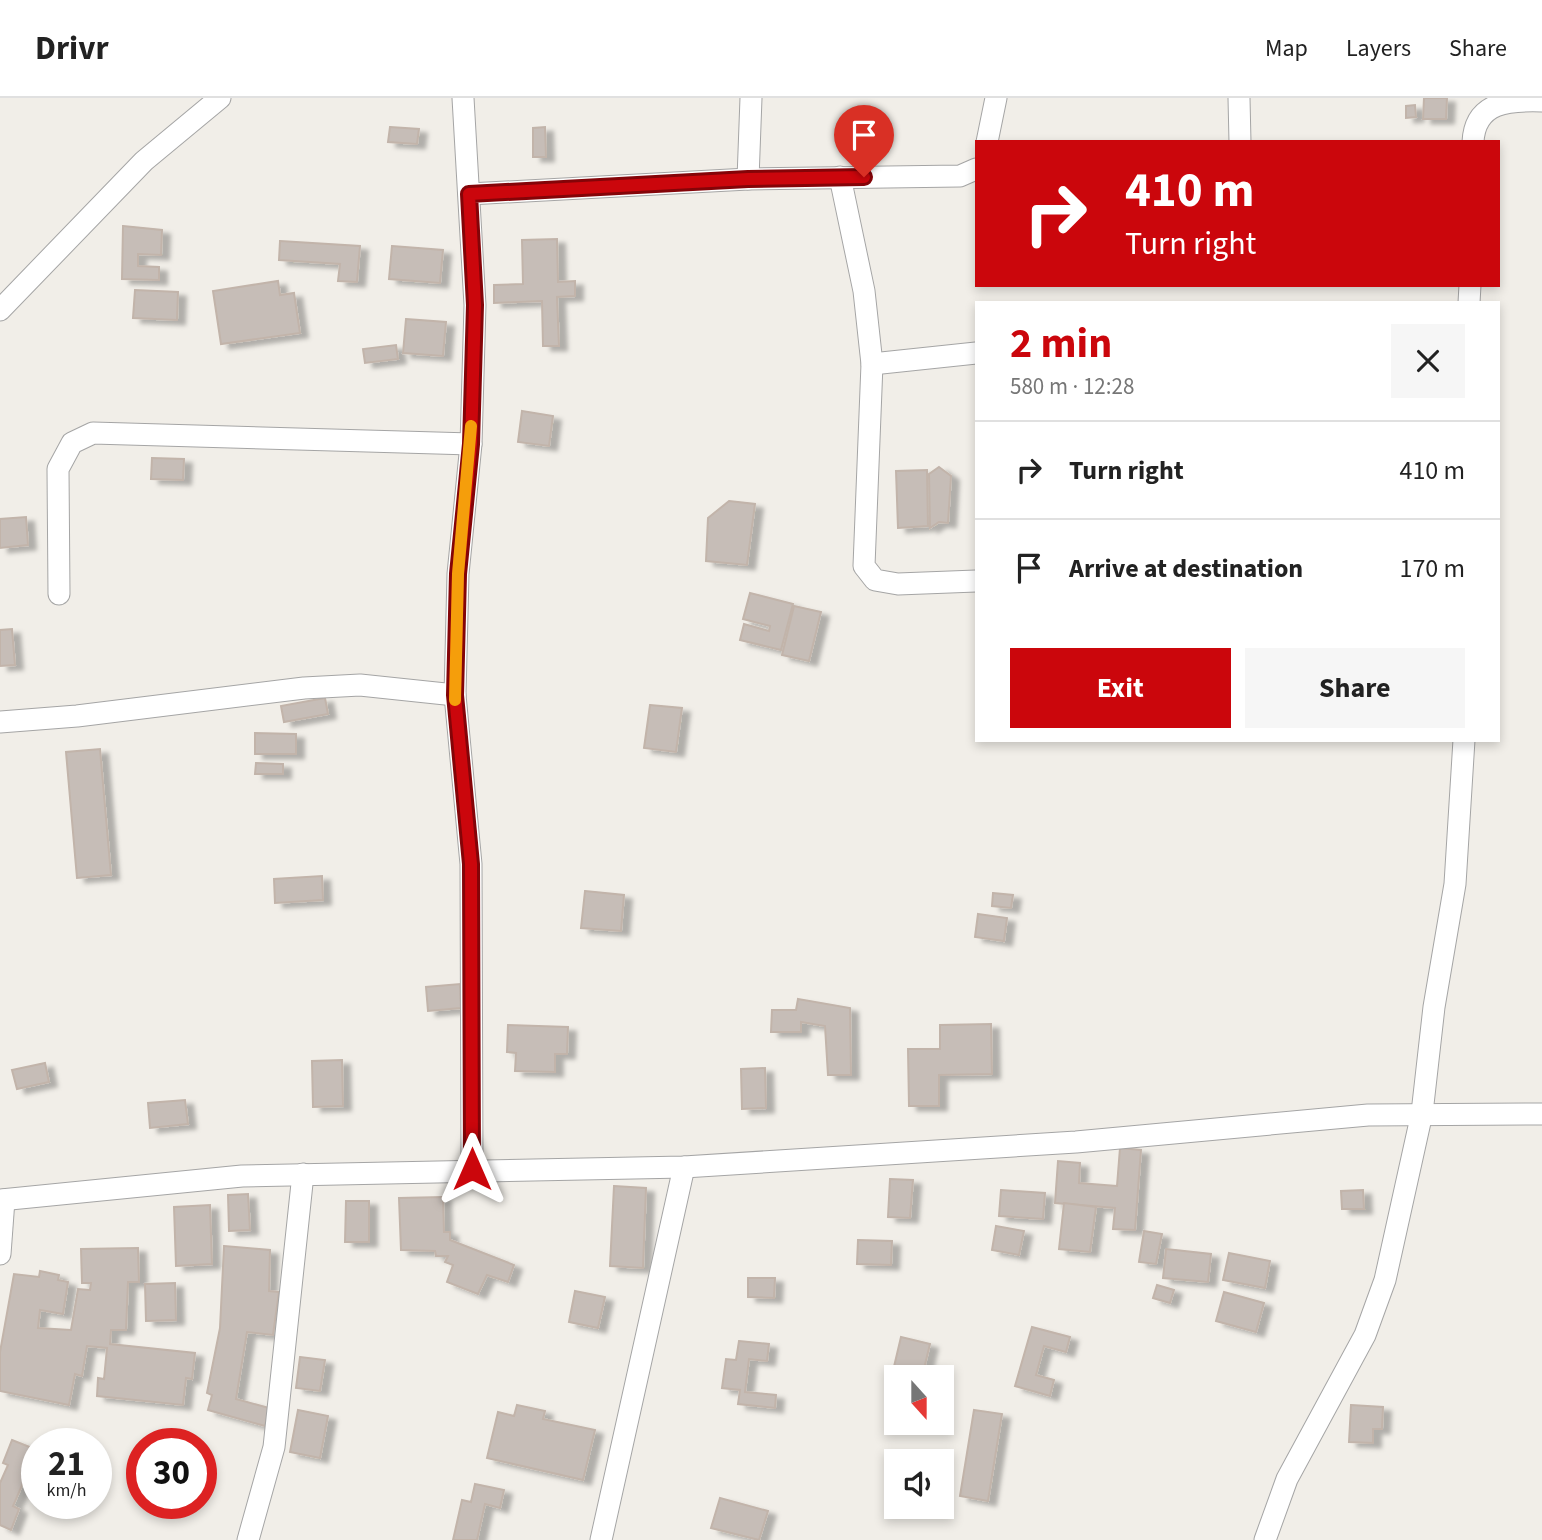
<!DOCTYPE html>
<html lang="en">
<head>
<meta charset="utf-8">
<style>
  :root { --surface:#fff; --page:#f6f6f6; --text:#222; --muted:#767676; --line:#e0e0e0; --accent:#cb060c }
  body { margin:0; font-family:"Source Sans 3",sans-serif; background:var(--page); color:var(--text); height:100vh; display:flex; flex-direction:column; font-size:26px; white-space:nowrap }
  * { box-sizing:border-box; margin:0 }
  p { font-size:23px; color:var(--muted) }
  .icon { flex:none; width:38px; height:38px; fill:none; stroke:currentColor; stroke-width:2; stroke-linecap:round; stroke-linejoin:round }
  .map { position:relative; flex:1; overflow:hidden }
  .drawer { position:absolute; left:975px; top:203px; width:525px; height:441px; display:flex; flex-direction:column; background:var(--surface); border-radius:0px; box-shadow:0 4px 10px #0003 }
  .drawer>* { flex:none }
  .banner { position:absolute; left:975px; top:42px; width:525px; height:147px; border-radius:0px; box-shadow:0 4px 10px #0003; background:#cb060c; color:#fff; overflow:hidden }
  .needle { width:46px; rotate:159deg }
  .controls { position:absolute; left:884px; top:1267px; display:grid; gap:14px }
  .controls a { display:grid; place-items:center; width:70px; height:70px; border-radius:0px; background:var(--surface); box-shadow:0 4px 10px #0003; font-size:35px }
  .speed { position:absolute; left:21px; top:1330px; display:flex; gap:14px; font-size:35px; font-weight:700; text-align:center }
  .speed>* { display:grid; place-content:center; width:91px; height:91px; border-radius:50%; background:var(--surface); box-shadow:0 4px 10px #0003; line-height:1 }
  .speed small { font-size:18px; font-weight:400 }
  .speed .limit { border:10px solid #d22; background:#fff; color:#111 }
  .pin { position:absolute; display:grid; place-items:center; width:60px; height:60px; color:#fff; margin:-72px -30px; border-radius:50% 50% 50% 0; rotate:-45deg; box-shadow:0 0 7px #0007 }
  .pin .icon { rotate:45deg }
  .me { position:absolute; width:77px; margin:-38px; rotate:0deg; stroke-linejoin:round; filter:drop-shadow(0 0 5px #0008) }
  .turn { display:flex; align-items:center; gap:24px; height:147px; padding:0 35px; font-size:32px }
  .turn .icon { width:91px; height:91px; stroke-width:2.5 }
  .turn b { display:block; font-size:49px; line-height:60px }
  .round { display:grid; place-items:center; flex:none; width:74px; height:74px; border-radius:0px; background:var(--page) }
  .summary { display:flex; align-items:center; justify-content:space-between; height:119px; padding:0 35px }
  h1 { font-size:42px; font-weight:700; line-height:52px; color:var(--accent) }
  .button { display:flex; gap:14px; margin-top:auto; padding:14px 35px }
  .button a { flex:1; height:80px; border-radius:0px; background:var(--accent); color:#fff; font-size:28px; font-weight:700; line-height:80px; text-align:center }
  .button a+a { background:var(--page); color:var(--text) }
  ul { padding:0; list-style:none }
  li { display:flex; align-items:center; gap:21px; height:98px; padding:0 35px; border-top:2px solid var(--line) }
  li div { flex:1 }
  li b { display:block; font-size:26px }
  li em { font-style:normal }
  header { display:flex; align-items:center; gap:42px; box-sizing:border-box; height:98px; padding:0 35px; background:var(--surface); border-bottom:2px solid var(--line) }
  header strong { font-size:33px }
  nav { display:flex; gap:38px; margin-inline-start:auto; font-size:24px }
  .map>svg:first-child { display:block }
</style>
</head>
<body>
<header>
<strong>Drivr</strong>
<nav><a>Map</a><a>Layers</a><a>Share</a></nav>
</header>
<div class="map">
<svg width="1542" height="1442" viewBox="0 0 1542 1442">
  <defs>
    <filter id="shadow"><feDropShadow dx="8" dy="4.5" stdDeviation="2" flood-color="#0004"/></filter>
  </defs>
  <rect width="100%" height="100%" fill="#f1eee8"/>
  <!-- building -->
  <g fill="#c6bdb7" stroke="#c2b4aa" stroke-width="2" filter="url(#shadow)">
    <polygon points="1424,0 1447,0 1446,21 1423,21"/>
    <polygon points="1415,7 1416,19 1406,20 1406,8"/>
    <polygon points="390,29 419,31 417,46 388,44"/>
    <polygon points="545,29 546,59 533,59 533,30"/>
    <polygon points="123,128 162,132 161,157 138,156 138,168 159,169 159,182 122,181"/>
    <polygon points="557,141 558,184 575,183 575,198 557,199 559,248 543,248 542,203 494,205 494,187 523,186 522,142"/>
    <polygon points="280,143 360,148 357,184 338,183 340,166 279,162"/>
    <polygon points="392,148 443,152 440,185 389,181"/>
    <polygon points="278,183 280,197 294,195 300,235 221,246 213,193"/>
    <polygon points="135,192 178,194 177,222 133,220"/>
    <polygon points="406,221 446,224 443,258 403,255"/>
    <polygon points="396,247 398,261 365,265 363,251"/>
    <polygon points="522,313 553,318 549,348 518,344"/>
    <polygon points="152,360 184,361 183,382 151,381"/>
    <polygon points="939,369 951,378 948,425 939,424 930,430 929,376"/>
    <polygon points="927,372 928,428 898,430 896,373"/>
    <polygon points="729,403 755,406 747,467 706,463 708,420"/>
    <polygon points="26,419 28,447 0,450 0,421"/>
    <polygon points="750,495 793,506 781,552 740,542 744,526 769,533 770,528 743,521"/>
    <polygon points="794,508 821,514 809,563 782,557"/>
    <polygon points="12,531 15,567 0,568 0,532"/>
    <polygon points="325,600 328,616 284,624 281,608"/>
    <polygon points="650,607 682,610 676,654 644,650"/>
    <polygon points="255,635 296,636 296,656 255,656"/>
    <polygon points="100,651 111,777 77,780 66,654"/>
    <polygon points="256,665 283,666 283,676 255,676"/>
    <polygon points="322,778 323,802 275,805 274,781"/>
    <polygon points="585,793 624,797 621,833 581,830"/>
    <polygon points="993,795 1013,797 1011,810 992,808"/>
    <polygon points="978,816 1007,820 1004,843 975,839"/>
    <polygon points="460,886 461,910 428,913 426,889"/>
    <polygon points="798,901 850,910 851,977 828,977 825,928 801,924 801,934 771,934 772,912 796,912"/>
    <polygon points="991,926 992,976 939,977 939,1008 909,1008 908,951 940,951 940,927"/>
    <polygon points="508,927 568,929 567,956 555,956 555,974 515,973 516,955 507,954"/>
    <polygon points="342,962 343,1008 313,1009 312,963"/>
    <polygon points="45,965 49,984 17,991 12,972"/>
    <polygon points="765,970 766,1010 742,1011 741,971"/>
    <polygon points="185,1002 188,1026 150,1030 148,1005"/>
    <polygon points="1120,1050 1141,1052 1135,1132 1113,1131 1115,1110 1055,1105 1058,1063 1080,1065 1079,1085 1117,1088"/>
    <polygon points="890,1081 913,1082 910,1120 888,1119"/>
    <polygon points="614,1088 646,1090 643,1170 610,1168"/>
    <polygon points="1001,1092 1045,1095 1043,1121 999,1118"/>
    <polygon points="1363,1092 1364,1111 1342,1111 1341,1093"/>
    <polygon points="248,1096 250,1132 229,1133 228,1097"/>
    <polygon points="443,1099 444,1134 450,1134 450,1142 514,1167 508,1184 487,1177 478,1196 447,1184 453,1167 445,1164 448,1158 436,1158 435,1153 401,1152 399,1100"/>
    <polygon points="346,1103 369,1103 369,1144 345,1144"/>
    <polygon points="1064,1105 1096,1109 1090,1154 1059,1151"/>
    <polygon points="210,1107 212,1166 176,1168 174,1109"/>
    <polygon points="996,1128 1024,1133 1019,1157 992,1152"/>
    <polygon points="1144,1133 1162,1136 1156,1166 1139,1164"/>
    <polygon points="858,1142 892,1143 891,1167 857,1166"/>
    <polygon points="224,1148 270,1152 269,1193 279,1194 273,1237 247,1234 236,1301 269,1310 265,1328 208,1312 212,1297 207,1295 220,1230"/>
    <polygon points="138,1150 139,1184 128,1184 126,1232 111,1232 110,1246 195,1255 192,1281 186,1280 183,1307 97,1298 98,1280 104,1281 107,1250 87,1248 82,1278 75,1276 69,1307 0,1293 0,1254 14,1176 39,1179 40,1173 59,1177 58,1182 68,1184 63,1216 40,1212 38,1230 71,1232 78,1191 90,1192 91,1185 82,1185 81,1151"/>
    <polygon points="1166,1151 1211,1156 1208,1184 1163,1180"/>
    <polygon points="1229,1155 1270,1163 1265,1190 1223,1182"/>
    <polygon points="748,1180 775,1180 774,1200 748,1199"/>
    <polygon points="175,1185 176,1222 146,1223 145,1186"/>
    <polygon points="1157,1187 1174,1192 1170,1205 1153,1200"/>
    <polygon points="575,1193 605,1199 598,1230 569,1224"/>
    <polygon points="1224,1194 1264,1205 1256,1234 1216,1223"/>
    <polygon points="1032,1229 1070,1239 1066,1254 1044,1248 1036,1277 1054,1282 1050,1298 1015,1288"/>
    <polygon points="901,1239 930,1246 922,1279 892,1277"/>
    <polygon points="739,1243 769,1246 767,1263 749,1261 745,1294 776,1297 775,1310 738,1306 740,1292 722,1290 726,1261 736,1262"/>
    <polygon points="300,1259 325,1262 320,1293 296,1290"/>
    <polygon points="517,1307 545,1313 543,1321 595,1332 583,1382 487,1360 498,1314 514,1318"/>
    <polygon points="1351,1307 1383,1309 1382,1331 1373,1331 1373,1345 1349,1344"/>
    <polygon points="298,1312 328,1318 320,1360 290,1354"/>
    <polygon points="974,1312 1002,1316 988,1403 960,1398"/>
    <polygon points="12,1342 37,1352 37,1374 34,1381 26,1378 13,1408 19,1411 11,1432 0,1427 0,1385 8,1367 3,1365"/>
    <polygon points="475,1386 504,1392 500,1410 485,1406 477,1442 453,1442 462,1402 471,1404"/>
    <polygon points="720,1400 768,1413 759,1442 711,1430"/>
  </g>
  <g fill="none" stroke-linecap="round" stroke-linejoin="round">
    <defs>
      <g id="minor">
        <polyline points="463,0 475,207 471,346 458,476 455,597 471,766 472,1071"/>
        <polyline points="1239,0 1240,44"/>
        <polyline points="987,44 996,0"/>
        <path d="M1473,44C1475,3 1510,2 1542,3"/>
        <polyline points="840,79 864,193 872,266 864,468 875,482 898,486 976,483"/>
        <polyline points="748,81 751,0"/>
        <polyline points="469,96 748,81 960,78 976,71"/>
        <polyline points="1469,205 1470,187"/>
        <polyline points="0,212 144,63 220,0"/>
        <polyline points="872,266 976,255"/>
        <polyline points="59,496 58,371 72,345 93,335 471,346"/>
        <polyline points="0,624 77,618 304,590 360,587 455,597"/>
        <polyline points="0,1102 242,1078 684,1069 1076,1044 1368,1017 1542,1016"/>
        <polyline points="0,1156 4,1102"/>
        <polyline points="248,1442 274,1349 303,1076"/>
        <polyline points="601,1442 684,1069"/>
        <polyline points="1265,1442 1287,1381 1365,1237 1385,1182 1422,1015 1434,909 1455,786 1464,642"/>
      </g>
    </defs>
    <!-- minor casing -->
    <use href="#minor" stroke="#a5a5a5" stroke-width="23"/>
    <!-- minor -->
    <use href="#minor" stroke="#fff" stroke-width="21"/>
  </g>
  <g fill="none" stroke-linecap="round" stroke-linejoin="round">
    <defs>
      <polyline id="route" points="472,1071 471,766 455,597 458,476 471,346 475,207 469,96 748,81 864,79"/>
    </defs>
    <!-- route casing -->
    <use href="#route" stroke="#840408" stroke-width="18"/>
    <!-- route -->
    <use href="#route" stroke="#cb060c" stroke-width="12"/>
    <!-- slow -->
    <polyline stroke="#f59e0b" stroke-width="12" points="455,602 458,476 471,328"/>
  </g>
</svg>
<div class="controls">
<a><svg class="needle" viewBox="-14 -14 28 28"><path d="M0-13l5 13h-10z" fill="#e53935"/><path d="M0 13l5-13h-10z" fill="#767676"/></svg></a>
<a><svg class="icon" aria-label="sound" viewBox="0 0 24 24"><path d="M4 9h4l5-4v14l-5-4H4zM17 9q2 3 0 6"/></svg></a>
</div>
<div class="speed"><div>21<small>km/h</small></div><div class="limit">30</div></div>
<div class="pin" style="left:864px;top:79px;background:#d93025"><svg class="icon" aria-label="arrive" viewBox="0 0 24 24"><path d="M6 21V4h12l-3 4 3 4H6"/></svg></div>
<svg class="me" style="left:472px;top:1071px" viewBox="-20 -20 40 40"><path d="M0-17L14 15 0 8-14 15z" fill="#cb060c" stroke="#fff" stroke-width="4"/></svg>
<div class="banner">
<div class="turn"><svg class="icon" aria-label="right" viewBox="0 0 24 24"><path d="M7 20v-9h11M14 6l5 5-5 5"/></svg><div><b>410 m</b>Turn right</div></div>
</div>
<section class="drawer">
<div class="summary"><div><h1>2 min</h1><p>580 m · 12:28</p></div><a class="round"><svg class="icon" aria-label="close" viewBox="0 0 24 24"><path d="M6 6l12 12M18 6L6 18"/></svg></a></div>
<ul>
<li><svg class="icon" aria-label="right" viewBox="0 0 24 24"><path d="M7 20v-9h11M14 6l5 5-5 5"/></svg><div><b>Turn right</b></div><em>410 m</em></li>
<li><svg class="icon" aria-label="arrive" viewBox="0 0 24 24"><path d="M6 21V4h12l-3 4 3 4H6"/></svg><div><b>Arrive at destination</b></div><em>170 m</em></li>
</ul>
<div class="button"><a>Exit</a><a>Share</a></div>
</section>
</div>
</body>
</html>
